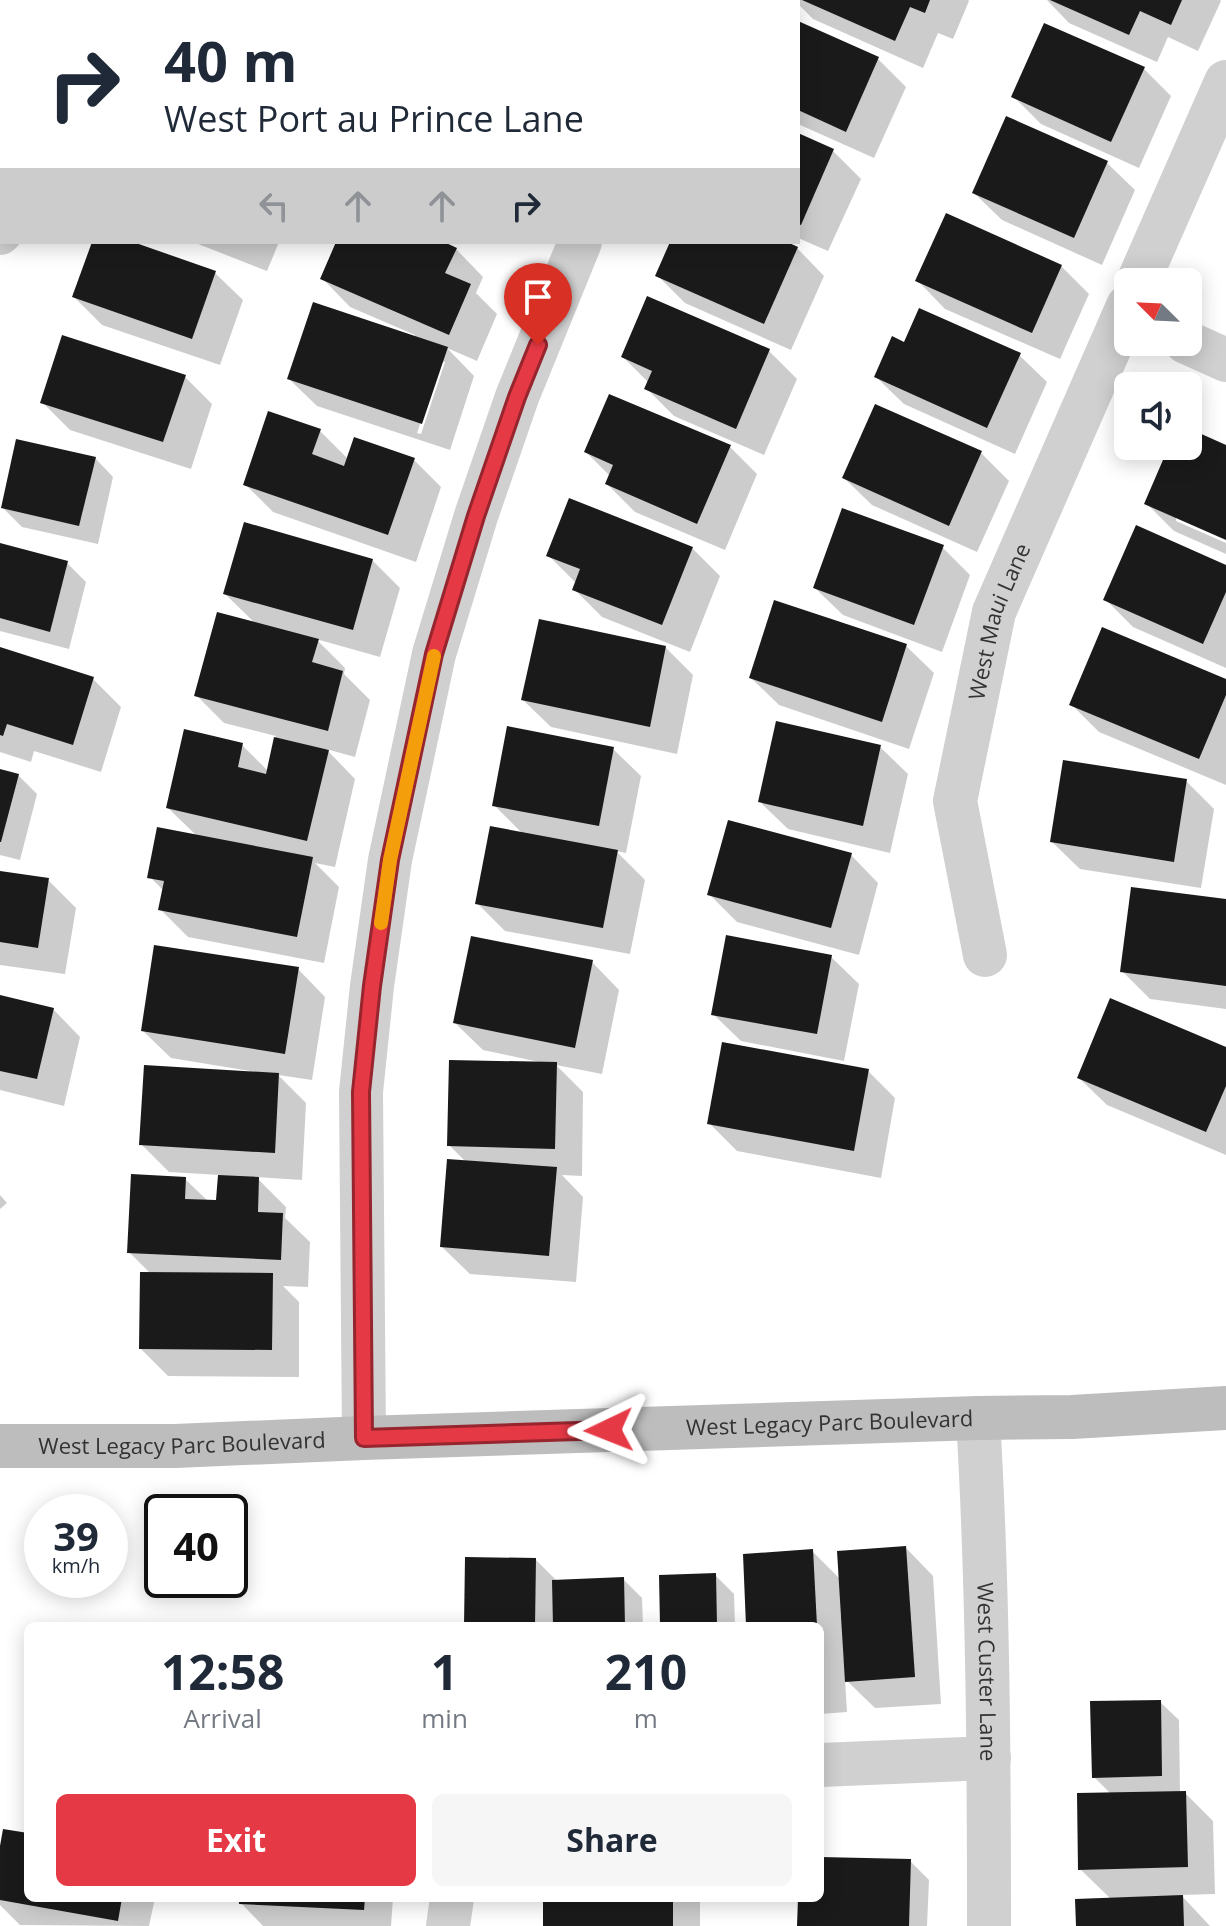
<!DOCTYPE html>
<html lang="en">
<head>
<meta charset="utf-8">
<style>
  :root { --surface:#fff; --page:#f6f6f7; --text:#1f2937; --muted:#747a83; --accent:#e63946 }
  body { margin:0; font-family:"Open Sans",sans-serif; background:var(--page); color:var(--text); height:100vh; display:flex; flex-direction:column; font-size:30px; white-space:nowrap }
  * { box-sizing:border-box; margin:0 }
  p { font-size:26px; color:var(--muted) }
  .icon { flex:none; width:44px; height:44px; fill:none; stroke:currentColor; stroke-width:2; stroke-linecap:round; stroke-linejoin:round }
  .map { position:relative; flex:1; overflow:hidden }
  .panel { position:absolute; left:24px; top:1622px; width:800px; height:280px; display:flex; flex-direction:column; background:var(--surface); border-radius:12px; box-shadow:0 4px 20px #0003 }
  .panel>* { flex:none }
  .top-card { position:absolute; left:0px; top:0px; width:800px; height:244px; box-shadow:0 4px 20px #0003; background:#fff; color:var(--text); overflow:hidden }
  .needle { width:52px; rotate:294deg }
  .buttons { position:absolute; left:1114px; top:268px; display:grid; gap:16px }
  .buttons a { display:grid; place-items:center; width:88px; height:88px; border-radius:12px; background:var(--surface); box-shadow:0 4px 20px #0003; font-size:40px }
  .speed { position:absolute; left:24px; top:1494px; display:flex; gap:16px; font-size:40px; font-weight:700; text-align:center }
  .speed>* { display:grid; place-content:center; width:104px; height:104px; border-radius:50%; background:var(--surface); box-shadow:0 4px 20px #0003; line-height:1 }
  .speed small { font-size:20px; font-weight:400 }
  .speed .limit { border:4px solid #111; border-radius:12px; background:#fff; color:#111 }
  .pin { position:absolute; display:grid; place-items:center; width:68px; height:68px; color:#fff; margin:-82px -34px; border-radius:50% 50% 50% 0; rotate:-45deg; box-shadow:0 0 8px #0007 }
  .pin .icon { rotate:45deg }
  .me { position:absolute; width:88px; margin:-44px; rotate:268deg; stroke-linejoin:round; filter:drop-shadow(0 0 6px #0008) }
  .turn { display:flex; align-items:center; gap:28px; height:168px; padding:0 32px; font-size:36px }
  .turn .icon { width:104px; height:104px; stroke-width:2.5 }
  .turn b { display:block; font-size:56px; line-height:68px }
  .lanes { display:flex; align-items:center; height:76px; padding:0 32px; background:#0003; justify-content:center; gap:40px; direction:ltr }
  .lanes .off { opacity:.35 }
  .eta { display:flex; justify-content:space-evenly; align-items:center; height:136px; text-align:center }
  .eta b { font-size:48px; font-weight:700; line-height:56px }
  .primary-button { display:flex; gap:16px; margin-top:auto; padding:16px 32px }
  .primary-button a { flex:1; height:92px; border-radius:12px; background:var(--accent); color:#fff; font-size:32px; font-weight:700; line-height:92px; text-align:center }
  .primary-button a+a { background:var(--page); color:var(--text) }
  .map>svg:first-child { display:block }
</style>
</head>
<body>
<div class="map">
<svg width="1226" height="1926" viewBox="0 0 1226 1926">
  <rect width="100%" height="100%" fill="#fff"/>
  <!-- shadow -->
  <g fill="#0003" fill-rule="evenodd">
    <polygon points="260,0 384,0 383,2 264,2"/>
    <polygon points="440,0 486,0 491,2 439,2"/>
    <polygon points="490,0 632,0 631,2 492,2"/>
    <polygon points="794,0 968,0 969,1 953,39 938,33 923,68 813,19"/>
    <polygon points="1047,0 1220,0 1221,1 1198,51 1168,37 1157,62 1069,23"/>
    <polygon points="798,23 878,59 906,87 874,158 798,124"/>
    <polygon points="1144,69 1171,96 1139,168 1041,124 1014,97"/>
    <polygon points="798,135 833,151 861,179 828,251 798,238"/>
    <polygon points="1107,163 1135,190 1102,265 1002,220 974,193"/>
    <polygon points="94,242 127,242 215,273 243,300 220,365 102,325 74,297"/>
    <polygon points="193,242 279,242 267,271"/>
    <path d="M338,242H439L456,249L483,277L476,293L497,314L477,361L447,348L474,376L450,450L317,406L289,379L414,338L415,335L350,307L323,279ZM441,362H445L421,434L417,433Z"/>
    <polygon points="672,242 782,242 797,248 824,276 791,350 685,303 657,275"/>
    <polygon points="1061,266 1089,294 1060,359 945,309 918,281"/>
    <polygon points="648,299 769,351 797,379 764,455 674,416 647,389 649,383 623,357"/>
    <polygon points="905,344 1019,355 1047,382 1015,454 904,404 876,377"/>
    <polygon points="185,377 212,404 191,469 70,430 42,402"/>
    <polygon points="1188,430 1226,447 1226,538 1176,516 1176,521 1226,543 1226,554 1174,531 1146,503 1172,446 1188,446"/>
    <polygon points="320,431 348,459 414,460 441,487 416,562 273,512 245,484"/>
    <polygon points="730,447 757,474 725,550 635,512 607,484 610,476 586,452"/>
    <polygon points="981,453 1009,481 977,552 872,505 844,478"/>
    <polygon points="95,458 113,477 98,544 22,527 3,508"/>
    <polygon points="0,545 67,563 86,582 69,649 0,631"/>
    <polygon points="942,547 970,575 942,652 843,615 815,588"/>
    <polygon points="692,548 720,576 690,652 602,617 574,589 577,584 548,555"/>
    <polygon points="372,560 400,588 380,657 316,639 345,668 344,674 370,700 355,757 326,749 355,779 335,867 315,863 339,887 324,963 188,937 160,909 164,891 150,877 198,837 168,808 242,745 268,771 276,736 224,723 196,695 256,624 225,594"/>
    <polygon points="1226,567 1226,668 1133,627 1105,599"/>
    <polygon points="906,646 934,673 909,749 779,705 751,678"/>
    <polygon points="665,647 693,675 677,754 551,727 523,700"/>
    <polygon points="0,649 93,679 121,707 101,772 34,751 31,762 0,752"/>
    <polygon points="1226,681 1226,785 1099,732 1071,704"/>
    <polygon points="880,747 908,774 890,853 788,829 760,802"/>
    <polygon points="613,749 641,776 626,853 616,851 645,880 630,954 505,931 477,903 523,834 494,805"/>
    <polygon points="0,771 18,775 37,794 20,860 0,855"/>
    <polygon points="1186,781 1214,809 1201,888 1080,869 1052,842"/>
    <polygon points="851,855 878,883 859,955 737,922 709,894"/>
    <polygon points="0,873 48,880 76,908 65,974 0,965"/>
    <polygon points="1226,901 1226,1009 1150,999 1122,971"/>
    <polygon points="831,957 859,984 844,1061 741,1041 713,1014"/>
    <polygon points="592,962 619,990 602,1074 556,1065 583,1092 582,1176 562,1175 583,1197 576,1282 470,1274 442,1247 467,1163 449,1145 539,1062 483,1050 455,1023"/>
    <polygon points="298,969 325,997 312,1080 278,1075 306,1103 302,1180 256,1177 286,1207 285,1218 310,1242 308,1287 283,1286 299,1302 299,1377 168,1376 141,1349 151,1274 129,1252 185,1179 209,1202 218,1203 220,1175 169,1172 141,1144 250,1074 250,1071 171,1058 143,1031"/>
    <polygon points="0,997 53,1009 80,1037 64,1106 0,1090"/>
    <polygon points="1226,1049 1226,1155 1107,1105 1079,1078"/>
    <polygon points="868,1071 895,1098 881,1178 737,1151 709,1123"/>
    <polygon points="0,1195 7,1203 0,1209"/>
    <polygon points="906,1548 933,1576 941,1704 875,1708 845,1679 847,1712 820,1714 820,1626 748,1626 812,1551 841,1580"/>
    <polygon points="536,1560 557,1581 623,1579 642,1598 643,1626 466,1626"/>
    <polygon points="715,1575 734,1594 735,1626 662,1626"/>
    <polygon points="1160,1702 1179,1720 1180,1793 1185,1793 1213,1821 1215,1894 1181,1895 1210,1926 1078,1926 1112,1900 1080,1869 1111,1794 1094,1777"/>
    <polygon points="28,1835 28,1898 155,1898 149,1926 20,1925 0,1905 0,1857"/>
    <polygon points="820,1859 910,1861 929,1880 927,1926 800,1926 800,1898 820,1898"/>
    <polygon points="241,1898 393,1898 391,1926 263,1926 241,1903"/>
    <rect x="545" y="1898" width="155" height="28"/>
  </g>
  <!-- building -->
  <g fill="#1a1a1a">
    <polygon points="802,0 930,0 925,13 910,7 895,41"/>
    <polygon points="1050,0 1182,0 1171,25 1140,11 1129,35"/>
    <polygon points="798,21 879,57 846,132 798,110"/>
    <polygon points="1044,23 1145,67 1111,142 1011,97"/>
    <polygon points="1006,116 1108,161 1074,238 972,193"/>
    <polygon points="798,133 834,149 801,225 798,224"/>
    <polygon points="946,213 1062,265 1032,333 915,281"/>
    <polygon points="92,242 133,242 216,271 192,339 72,297"/>
    <polygon points="336,242 444,242 457,248 445,273 471,284 449,335 320,279"/>
    <polygon points="670,242 787,242 798,247 764,324 655,276"/>
    <polygon points="647,296 770,349 736,429 644,389 652,371 621,357"/>
    <polygon points="313,302 448,347 422,424 287,379"/>
    <polygon points="919,308 1021,353 987,428 874,377 892,336 904,342"/>
    <polygon points="62,335 186,375 163,442 40,403"/>
    <polygon points="609,394 731,445 697,524 605,484 613,465 584,452"/>
    <polygon points="875,404 982,451 949,526 842,478"/>
    <polygon points="268,411 321,429 312,454 344,466 354,437 415,458 388,535 243,485"/>
    <polygon points="1188,428 1226,445 1226,540 1144,504 1169,446 1188,446"/>
    <polygon points="16,439 96,457 79,526 1,508"/>
    <polygon points="569,498 693,547 662,625 572,590 580,569 546,556"/>
    <polygon points="842,508 944,545 914,625 813,588"/>
    <polygon points="244,522 373,559 353,630 223,594"/>
    <polygon points="1136,525 1226,565 1226,592 1203,644 1103,600"/>
    <polygon points="0,543 68,561 50,632 0,618"/>
    <polygon points="774,600 907,644 882,722 749,678"/>
    <polygon points="217,612 319,639 312,662 343,671 328,731 194,696"/>
    <polygon points="539,619 666,646 650,727 521,700"/>
    <polygon points="1102,627 1226,679 1226,695 1199,759 1069,705"/>
    <polygon points="0,647 94,677 73,745 7,724 3,736 0,735"/>
    <polygon points="776,721 881,745 863,826 758,802"/>
    <polygon points="507,726 614,747 599,826 492,806"/>
    <polygon points="184,729 243,743 238,767 266,774 274,737 329,750 307,841 166,808"/>
    <polygon points="1063,760 1187,779 1174,862 1050,842"/>
    <polygon points="0,769 19,774 1,842 0,842"/>
    <polygon points="728,820 852,853 831,928 707,895"/>
    <polygon points="490,826 618,850 603,928 475,904"/>
    <polygon points="157,827 313,857 297,937 158,910 164,881 147,878"/>
    <polygon points="0,871 49,878 38,948 0,942"/>
    <polygon points="1131,887 1226,899 1226,986 1120,972"/>
    <polygon points="726,935 832,955 817,1034 711,1015"/>
    <polygon points="471,936 593,960 575,1048 453,1023"/>
    <polygon points="154,945 299,967 285,1054 141,1031"/>
    <polygon points="0,995 54,1008 37,1079 0,1071"/>
    <polygon points="1110,998 1226,1047 1226,1086 1206,1132 1077,1078"/>
    <polygon points="722,1042 869,1069 854,1151 707,1124"/>
    <polygon points="449,1060 557,1062 555,1149 447,1146"/>
    <polygon points="144,1065 279,1073 275,1153 139,1145"/>
    <polygon points="447,1159 557,1167 549,1256 440,1247"/>
    <polygon points="131,1174 186,1177 185,1199 216,1200 218,1175 259,1177 258,1212 283,1213 281,1260 127,1253"/>
    <polygon points="140,1272 273,1273 272,1350 139,1349"/>
    <polygon points="906,1546 915,1677 845,1682 837,1551"/>
    <polygon points="813,1549 817,1626 746,1626 743,1554"/>
    <polygon points="465,1557 536,1558 535,1626 464,1626"/>
    <polygon points="716,1573 717,1626 660,1626 659,1575"/>
    <polygon points="624,1577 625,1626 553,1626 552,1580"/>
    <polygon points="1161,1700 1162,1776 1092,1778 1090,1701"/>
    <polygon points="1186,1791 1188,1867 1078,1870 1077,1793"/>
    <polygon points="3,1829 28,1833 28,1898 122,1898 118,1921 0,1900 0,1846"/>
    <polygon points="820,1857 911,1859 909,1926 797,1926 798,1898 820,1898"/>
    <polygon points="1183,1895 1184,1926 1076,1926 1075,1899"/>
    <polygon points="239,1898 365,1898 364,1910 239,1904"/>
    <rect x="543" y="1898" width="130" height="28"/>
  </g>
  <g fill="none" stroke-linecap="round" stroke-linejoin="round">
    <!-- street -->
    <g stroke="#d0d0d0" stroke-width="44">
      <polyline points="103,0 108,2"/>
      <polyline points="686,2 687,0"/>
      <polyline points="0,233 2,228"/>
      <polyline points="1138,282 1226,82"/>
      <polyline points="1186,342 1226,360"/>
      <path id="s1" d="M985,955L955,801L994,612L1128,306"/>
      <path id="s2" d="M978,1418C988,1587 989,1757 989,1926"/>
      <polyline points="364,1438 361,1092 372,986 390,860 434,654 476,516 517,397 580,242"/>
      <polyline points="820,1765 989,1758"/>
      <polyline points="448,1926 452,1898"/>
    </g>
    <!-- secondary -->
    <path stroke="#bdbdbd" stroke-width="44" id="s3" d="M0,1446H175L364,1438L978,1418L1072,1417L1226,1408"/>
  </g>
  <g fill="none" stroke-linecap="round" stroke-linejoin="round">
    <defs>
      <polyline id="route" points="538,345 517,397 476,516 434,654 390,860 372,986 361,1092 364,1438 609,1430"/>
    </defs>
    <!-- route casing -->
    <use href="#route" stroke="#96252e" stroke-width="20"/>
    <!-- route -->
    <use href="#route" stroke="#e63946" stroke-width="14"/>
    <!-- slow -->
    <polyline stroke="#f59e0b" stroke-width="14" points="381,923 390,860 434,656"/>
  </g>
  <g text-anchor="middle" stroke-width="8" stroke-linejoin="round" paint-order="stroke">
    <!-- street labels -->
    <g font-size="22" fill="#333" stroke="#fff">
      <text dy="8" stroke="none"><textPath href="#s1" startOffset="342">West Maui Lane</textPath></text>
      <text dy="8" stroke="none"><textPath href="#s3" startOffset="830">West Legacy Parc Boulevard</textPath></text>
      <text dy="8" stroke="none"><textPath href="#s3" startOffset="182">West Legacy Parc Boulevard</textPath></text>
      <text dy="8" stroke="none"><textPath href="#s2" startOffset="254">West Custer Lane</textPath></text>
    </g>
  </g>
</svg>
<div class="buttons">
<a><svg class="needle" viewBox="-14 -14 28 28"><path d="M0-13l5 13h-10z" fill="#e53935"/><path d="M0 13l5-13h-10z" fill="#747a83"/></svg></a>
<a><svg class="icon" aria-label="sound" viewBox="0 0 24 24"><path d="M4 9h4l5-4v14l-5-4H4zM17 9q2 3 0 6"/></svg></a>
</div>
<div class="speed"><div>39<small>km/h</small></div><div class="limit">40</div></div>
<div class="pin" style="left:538px;top:345px;background:#d93025"><svg class="icon" aria-label="arrive" viewBox="0 0 24 24"><path d="M6 21V4h12l-3 4 3 4H6"/></svg></div>
<svg class="me" style="left:609px;top:1430px" viewBox="-20 -20 40 40"><path d="M0-17L14 15 0 8-14 15z" fill="#e63946" stroke="#fff" stroke-width="4"/></svg>
<div class="top-card">
<div class="turn"><svg class="icon" aria-label="right" viewBox="0 0 24 24"><path d="M7 20v-9h11M14 6l5 5-5 5"/></svg><div><b>40 m</b>West Port au Prince Lane</div></div>
<div class="lanes"><svg class="icon off" aria-label="left" viewBox="0 0 24 24"><path d="M17 20v-9H6M10 6l-5 5 5 5"/></svg><svg class="icon off" aria-label="ahead" viewBox="0 0 24 24"><path d="M12 20V5M6 11l6-6 6 6"/></svg><svg class="icon off" aria-label="ahead" viewBox="0 0 24 24"><path d="M12 20V5M6 11l6-6 6 6"/></svg><svg class="icon" aria-label="right" viewBox="0 0 24 24"><path d="M7 20v-9h11M14 6l5 5-5 5"/></svg></div>
</div>
<section class="panel">
<div class="eta">
<div><b>12:58</b><p>Arrival</p></div>
<div><b>1</b><p>min</p></div>
<div><b>210</b><p>m</p></div>
</div>
<div class="primary-button"><a>Exit</a><a>Share</a></div>
</section>
</div>
</body>
</html>
